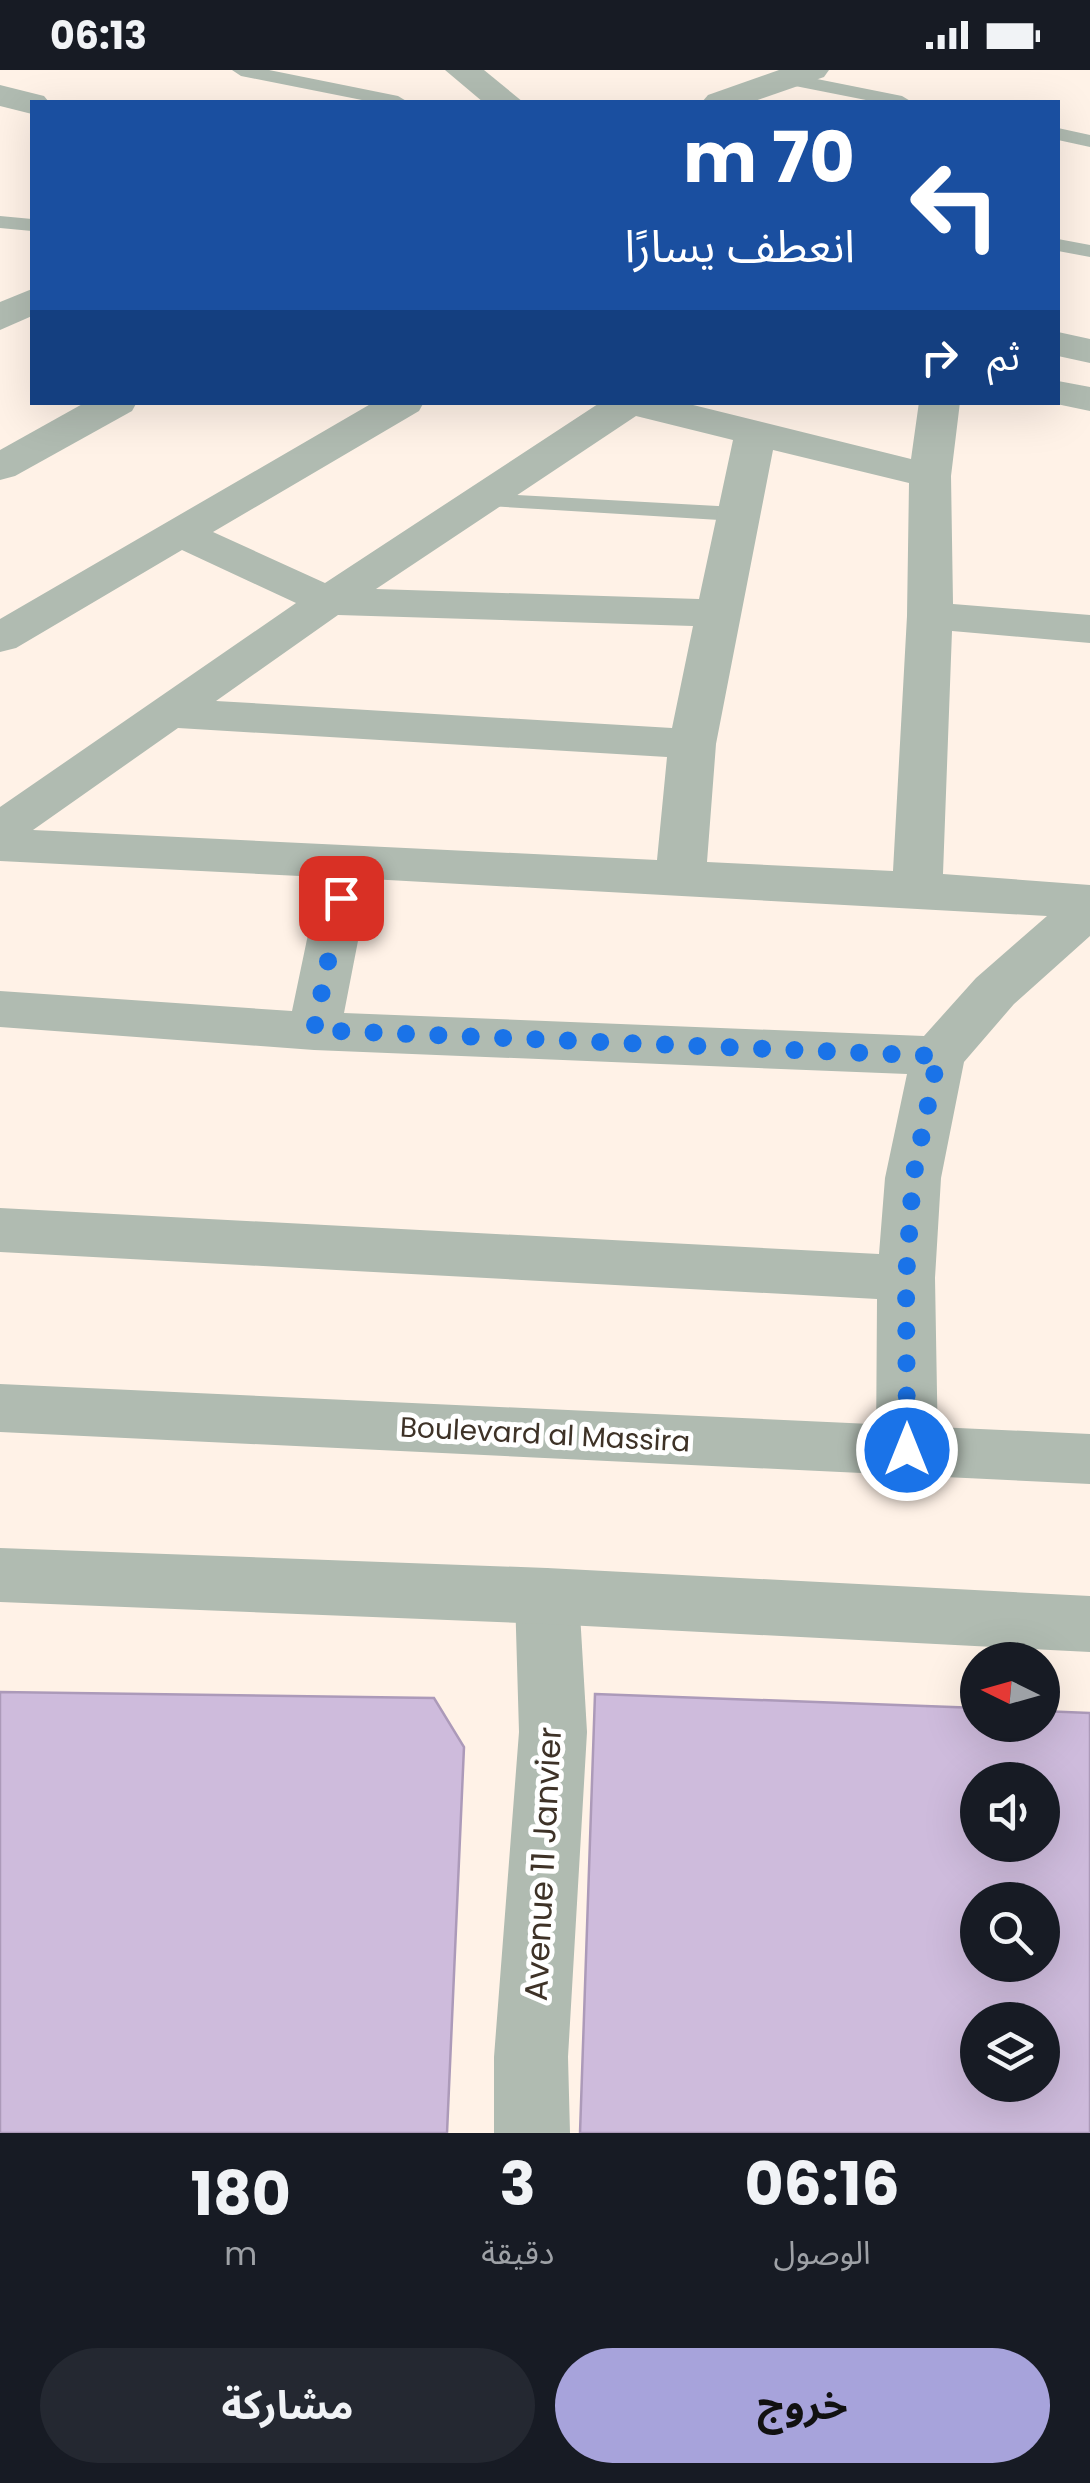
<!DOCTYPE html>
<html lang="ar">
<head>
<meta charset="utf-8">
<style>
  :root { --surface:#171b24; --page:#242831; --text:#f1f3f6; --muted:#9ea1a6; --accent:#a7a3db }
  body { margin:0; font-family:Poppins,"Noto Sans Arabic",sans-serif; background:var(--page); color:var(--text); direction:rtl; height:100vh; display:flex; flex-direction:column; font-size:38px; white-space:nowrap }
  * { box-sizing:border-box; margin:0 }
  p { font-size:32px; color:var(--muted) }
  .icon { flex:none; width:55px; height:55px; fill:none; stroke:currentColor; stroke-width:2; stroke-linecap:round; stroke-linejoin:round }
  .map { position:relative; height:2063px; overflow:hidden; direction:ltr }
  .drawer { display:flex; flex-direction:column; background:var(--surface); flex:1 }
  .drawer>* { flex:none }
  .banner { position:absolute; left:30px; top:30px; width:1030px; height:305px; border-radius:0px; box-shadow:0 10px 40px #0002; direction:rtl; background:#1a4fa0; color:#fff; overflow:hidden }
  .needle { width:65px; rotate:275deg }
  .buttons { position:absolute; left:960px; top:1572px; display:grid; gap:20px }
  .buttons a { display:grid; place-items:center; width:100px; height:100px; border-radius:50%; background:var(--surface); box-shadow:0 10px 40px #0002; font-size:50px }
  .pin { position:absolute; display:grid; place-items:center; width:85px; height:85px; color:#fff; margin:-42px; border-radius:20px; box-shadow:0 5px 15px #0006 }
  .me { position:absolute; width:110px; margin:-55px; rotate:0deg; stroke-linejoin:round; filter:drop-shadow(0 0 8px #0008) }
  .turn { display:flex; align-items:center; gap:35px; height:210px; padding:0 40px; font-size:45px }
  .turn .icon { width:130px; height:130px; stroke-width:2.5 }
  .turn b { display:block; font-size:70px; line-height:85px }
  .then { display:flex; align-items:center; height:95px; padding:0 40px; background:#0003; gap:20px; font-size:38px }
  .eta { display:flex; justify-content:space-evenly; align-items:center; height:170px; text-align:center }
  .eta b { font-size:60px; font-weight:700; line-height:70px }
  .primary-button { display:flex; gap:20px; margin-top:auto; padding:20px 40px }
  .primary-button a { flex:1; height:115px; border-radius:60px; background:var(--accent); color:#111; font-size:40px; font-weight:700; line-height:115px; text-align:center }
  .primary-button a+a { background:var(--page); color:var(--text) }
  .status { display:flex; justify-content:space-between; align-items:center; height:70px; padding:0 50px; background:var(--surface); direction:ltr }
  .status svg { height:28px; fill:currentColor }
  .map>svg:first-child { display:block }
</style>
</head>
<body>
<div class="status"><b>06:13</b><svg viewBox="0 0 49 12"><path d="M0 12V9h3v3zM5 12V6h3v6zM10 12V3h3v9zM15 12V0h3v12zM26 1h20v11H26zM47 4h2v5h-2z"/></svg></div>
<div class="map">
<svg width="1090" height="2063" viewBox="0 0 1090 2063">
  <rect width="100%" height="100%" fill="#fff2e7"/>
  <!-- building -->
  <g fill="#cebbdc" stroke="#ac9ab9" stroke-width="2.5" fill-rule="evenodd">
    <polygon points="0,1622 434,1628 464,1677 447,2063 0,2063"/>
    <path d="M595,1624L978,1638V1655H1042V1641L1090,1643V2063H580ZM978,1710H1042V1775H978ZM978,1830H1042V1895H978ZM978,1950H1042V2015H978Z"/>
  </g>
  <g fill="none" stroke-linecap="round" stroke-linejoin="round">
    <!-- service -->
    <g fill="#b0bbb1" fill-rule="evenodd">
      <polygon points="232,0 269,0 398,26 408,32 372,32 241,6"/>
      <polygon points="787,3 902,26 912,32 876,32 780,13 780,5"/>
      <polygon points="1058,58 1090,65 1090,77 1058,70"/>
      <polygon points="0,146 32,149 32,161 0,158"/>
      <polygon points="1058,169 1090,175 1090,187 1058,181"/>
      <polygon points="480,423 736,437 748,444 736,451 472,435 468,430 472,425"/>
    </g>
    <!-- minor -->
    <g fill="#b0bbb1" fill-rule="evenodd">
      <polygon points="445,0 484,0 523,32 483,32"/>
      <polygon points="0,15 44,26 49,32 32,32 32,44 0,36"/>
      <polygon points="32,219 32,246 0,260 0,232"/>
      <polygon points="1058,262 1090,269 1090,293 1058,286"/>
      <polygon points="1058,311 1090,317 1090,341 1047,332 1058,332"/>
      <path d="M374,332H424L419,341L213,462L325,513L601,332H681L911,389L919,332H960L951,406L953,534L1090,545V573L952,561L943,804L1090,815V866L1014,934L964,992L941,1108L935,1208L938,1381L929,1399L907,1406L885,1399L876,1381L877,1229L0,1182V1138L879,1184L885,1108L907,1004L314,980L0,957V921L292,941L320,807L0,791V737L296,533L182,480L16,578L0,582V549ZM636,346L733,370L699,529L376,519ZM773,380L909,413L907,546L893,801L707,792L716,674ZM338,545L693,556L672,658L216,631ZM178,658L667,687L657,790L33,760ZM370,809L1047,846L976,908L924,966L344,943Z"/>
      <polygon points="547,1498 570,1507 579,1526 587,1662 568,1987 570,2063 494,2063 494,1987 519,1662 515,1526 524,1507"/>
    </g>
    <!-- tertiary -->
    <g fill="#b0bbb1" fill-rule="evenodd">
      <polygon points="779,0 829,0 824,7 752,32 702,32 708,25"/>
      <polygon points="86,332 137,332 132,341 15,406 0,410 0,380"/>
      <polygon points="0,1314 1090,1364 1090,1414 0,1362"/>
      <polygon points="0,1478 547,1498 1090,1526 1090,1582 547,1554 0,1532"/>
    </g>
  </g>
  <g fill="none" stroke-linecap="round" stroke-linejoin="round">
    <!-- route -->
    <polyline stroke="#1a73e8" stroke-width="18" stroke-dasharray="0 32.4" points="341,828 314,960 938,986 913,1108 906,1208 907,1380"/>
  </g>
  <g text-anchor="middle" stroke-width="10" stroke-linejoin="round" paint-order="stroke">
    <!-- street labels -->
    <g font-size="28" fill="#3e3227" stroke="#fff">
      <text transform="translate(545 1364) rotate(3)" y="10">Boulevard al Massira</text>
    </g>
    <!-- near-street labels -->
    <g font-size="32" fill="#3e3227" stroke="#fff">
      <text transform="translate(543 1794) rotate(-87)" y="11">Avenue 11 Janvier</text>
    </g>
  </g>
</svg>
<div class="buttons">
<a><svg class="needle" viewBox="-14 -14 28 28"><path d="M0-13l5 13h-10z" fill="#e53935"/><path d="M0 13l5-13h-10z" fill="#9ea1a6"/></svg></a>
<a><svg class="icon" aria-label="sound" viewBox="0 0 24 24"><path d="M4 9h4l5-4v14l-5-4H4zM17 9q2 3 0 6"/></svg></a>
<a><svg class="icon" aria-label="search" viewBox="0 0 24 24"><circle cx="10" cy="10" r="6"/><path d="M15 15l6 6"/></svg></a>
<a><svg class="icon" aria-label="layers" viewBox="0 0 24 24"><path d="M12 4l9 5-9 5-9-5zM3 14l9 5 9-5"/></svg></a>
</div>
<div class="pin" style="left:341px;top:828px;background:#d93025"><svg class="icon" aria-label="arrive" viewBox="0 0 24 24"><path d="M6 21V4h12l-3 4 3 4H6"/></svg></div>
<svg class="me" style="left:907px;top:1380px" viewBox="-20 -20 40 40"><circle r="17" fill="#1a73e8" stroke="#fff" stroke-width="3"/><path d="M0-11L8 9 0 5-8 9z" fill="#fff"/></svg>
<div class="banner">
<div class="turn"><svg class="icon" aria-label="left" viewBox="0 0 24 24"><path d="M17 20v-9H6M10 6l-5 5 5 5"/></svg><div><b>70 m</b>انعطف يسارًا</div></div>
<div class="then">ثم<svg class="icon" aria-label="right" viewBox="0 0 24 24"><path d="M7 20v-9h11M14 6l5 5-5 5"/></svg></div>
</div>
</div>
<section class="drawer">
<div class="eta">
<div><b>06:16</b><p>الوصول</p></div>
<div><b>3</b><p>دقيقة</p></div>
<div><b>180</b><p>m</p></div>
</div>
<div class="primary-button"><a>خروج</a><a>مشاركة</a></div>
</section>
</body>
</html>
